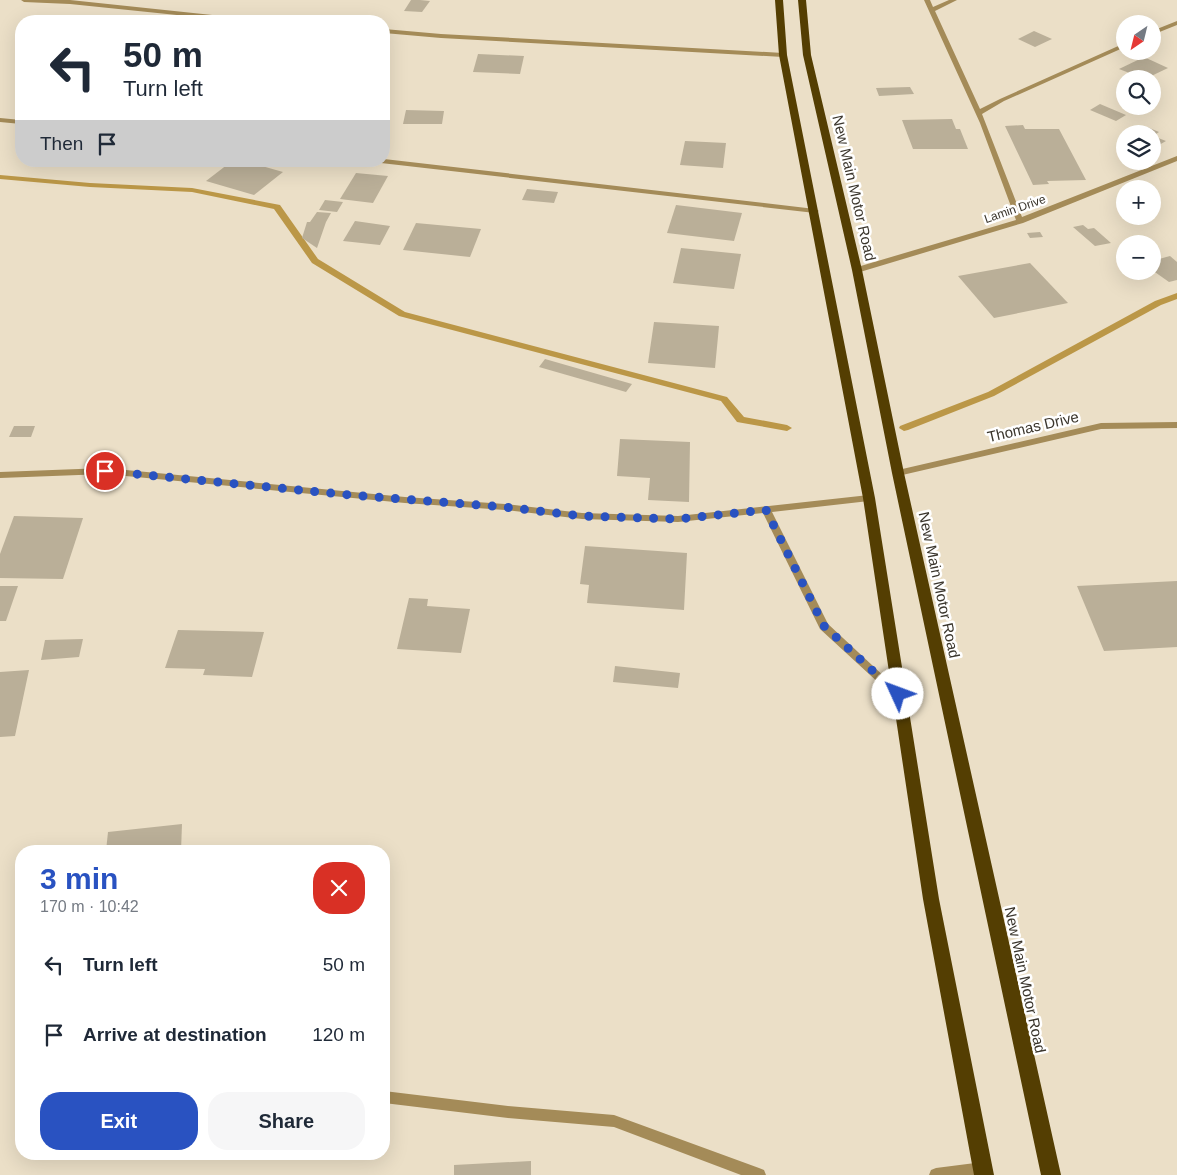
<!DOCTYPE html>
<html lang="en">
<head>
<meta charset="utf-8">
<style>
  :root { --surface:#fff; --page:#f6f6f7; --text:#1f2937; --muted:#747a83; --accent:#2952c1 }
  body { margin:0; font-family:Helvetica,sans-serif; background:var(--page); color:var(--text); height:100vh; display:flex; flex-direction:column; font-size:19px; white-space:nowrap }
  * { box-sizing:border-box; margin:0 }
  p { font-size:16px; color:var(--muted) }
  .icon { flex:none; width:28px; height:28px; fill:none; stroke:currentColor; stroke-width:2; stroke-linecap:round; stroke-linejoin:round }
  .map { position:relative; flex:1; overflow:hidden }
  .sheet { position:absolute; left:15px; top:845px; width:375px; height:315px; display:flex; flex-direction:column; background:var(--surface); border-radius:20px; box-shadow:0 5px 20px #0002 }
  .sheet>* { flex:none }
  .hud { position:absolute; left:15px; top:15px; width:375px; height:152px; border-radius:20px; box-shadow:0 5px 20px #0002; background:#fff; color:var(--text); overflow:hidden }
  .needle { width:32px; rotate:215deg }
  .controls { position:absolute; left:1116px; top:15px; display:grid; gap:10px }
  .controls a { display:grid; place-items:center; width:45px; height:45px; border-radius:50%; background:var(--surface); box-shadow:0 5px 20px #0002; font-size:25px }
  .pin { position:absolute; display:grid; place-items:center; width:42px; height:42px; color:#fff; margin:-21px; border:2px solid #fff; border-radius:50%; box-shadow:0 1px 5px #0007 }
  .me { position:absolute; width:55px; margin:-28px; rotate:313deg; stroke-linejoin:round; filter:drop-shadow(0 0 4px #0008) }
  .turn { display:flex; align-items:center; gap:18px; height:105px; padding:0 25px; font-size:22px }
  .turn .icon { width:65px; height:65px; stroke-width:2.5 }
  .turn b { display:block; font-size:35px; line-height:42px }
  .then { display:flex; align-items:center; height:48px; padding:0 25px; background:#0003; gap:10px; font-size:19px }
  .round { display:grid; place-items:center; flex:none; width:52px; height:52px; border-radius:20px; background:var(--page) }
  .head { display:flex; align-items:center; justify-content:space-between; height:85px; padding:0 25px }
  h1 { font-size:30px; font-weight:700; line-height:38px; color:var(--accent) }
  .action { display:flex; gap:10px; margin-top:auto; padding:10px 25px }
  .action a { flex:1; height:58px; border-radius:20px; background:var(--accent); color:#fff; font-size:20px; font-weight:700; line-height:58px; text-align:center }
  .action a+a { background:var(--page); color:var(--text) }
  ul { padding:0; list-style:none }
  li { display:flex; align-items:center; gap:15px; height:70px; padding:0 25px }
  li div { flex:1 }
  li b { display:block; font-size:19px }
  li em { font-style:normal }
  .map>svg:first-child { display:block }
</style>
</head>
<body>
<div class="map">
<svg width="1177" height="1175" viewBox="0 0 1177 1175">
  <rect width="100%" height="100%" fill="#ebdfc7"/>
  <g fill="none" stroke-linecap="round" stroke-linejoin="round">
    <!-- stream -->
    <g fill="#bb9747" fill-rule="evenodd">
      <polygon points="0,175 90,183 192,188 280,205 318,259 405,312 727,397 744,417 787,425 792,428 787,431 737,422 721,401 399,316 312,263 274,209 192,192 90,187 0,179"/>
      <polygon points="1177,293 1177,299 1161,305 994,396 908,430 904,431 899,428 900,426 988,392 1155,301"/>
    </g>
  </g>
  <!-- building -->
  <g fill="#baaf98">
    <polygon points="411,0 420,0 430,1 422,12 404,11"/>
    <polygon points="1034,31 1052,39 1035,47 1018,39"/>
    <polygon points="478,54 524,56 520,74 473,72"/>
    <polygon points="1144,57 1168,68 1145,79 1119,69"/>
    <polygon points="910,87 914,94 879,96 876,88"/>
    <polygon points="1100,104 1126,115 1116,121 1090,110"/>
    <polygon points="406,110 444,111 442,124 403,124"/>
    <polygon points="952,119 956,129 960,129 968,149 913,149 902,120"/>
    <polygon points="1023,125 1025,129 1059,129 1086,180 1047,181 1049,184 1033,185 1005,126"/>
    <polygon points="1147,127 1159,132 1153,136 1166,141 1159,145 1152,143 1152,134 1137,134"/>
    <polygon points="685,141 726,143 723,168 680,165"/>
    <polygon points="232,161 244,161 283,172 254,195 206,181"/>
    <polygon points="356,173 388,176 373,203 340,199"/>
    <polygon points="527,189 558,192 554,203 522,200"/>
    <polygon points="325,200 343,202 337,212 319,210"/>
    <polygon points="676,205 742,213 734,241 667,233"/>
    <polygon points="317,212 331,213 326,222 317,248 302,238 307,222 310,222"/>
    <polygon points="355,221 390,226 380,245 343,241"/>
    <polygon points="416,223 481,229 470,257 403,250"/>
    <polygon points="1083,225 1088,229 1094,228 1111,243 1095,246 1073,227"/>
    <polygon points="1040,232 1043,237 1030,238 1027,233"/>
    <polygon points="681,248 741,254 734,289 673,283"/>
    <polygon points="1170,256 1177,262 1177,280 1169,282 1152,270 1152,261"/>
    <polygon points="1030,263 1068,303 994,318 958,276"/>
    <polygon points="654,322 719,326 715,368 648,363"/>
    <polygon points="545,359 632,384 626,392 539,367"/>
    <polygon points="14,426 35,426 31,437 9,437"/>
    <polygon points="620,439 690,442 689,502 648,500 650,478 617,476"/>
    <polygon points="14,516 83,518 63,579 0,578 0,554"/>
    <polygon points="585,546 687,553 684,610 587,603 589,585 580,584"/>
    <polygon points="1177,581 1177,647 1104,651 1077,586"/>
    <polygon points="0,586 18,586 6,621 0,621"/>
    <polygon points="409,598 428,599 427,606 470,609 461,653 397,649"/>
    <polygon points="178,630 264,632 252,677 203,675 205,669 165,668"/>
    <polygon points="83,639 79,657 41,660 45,640"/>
    <polygon points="615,666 680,673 678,688 613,682"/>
    <polygon points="29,670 15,736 0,737 0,672"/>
    <polygon points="182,824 181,851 106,851 108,832"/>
    <polygon points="531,1161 531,1175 454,1175 454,1165"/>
  </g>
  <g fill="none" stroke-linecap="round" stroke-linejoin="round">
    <!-- minor -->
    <g fill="#a48b58" fill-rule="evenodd">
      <polygon points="21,0 70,0 250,19 253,21 235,21 70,4 24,2"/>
      <polygon points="924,0 930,0 933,7 949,0 957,0 935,11 980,109 1000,99 1125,43 1125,47 1004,101 982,114 1022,217 1177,156 1177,161 1023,223 860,272 854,272 854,268 1016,220 980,123"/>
      <polygon points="1177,21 1177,25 1152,35 1152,31"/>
      <polygon points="384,29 441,34 783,53 786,55 783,57 441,38 384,33"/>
      <polygon points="0,118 21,120 21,124 0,122"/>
      <polygon points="384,159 815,209 819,211 815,213 381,163 381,161 384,161"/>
      <polygon points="1177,422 1177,428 1101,429 898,476 893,473 898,470 1101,423"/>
      <polygon points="105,468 405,497 505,504 582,513 678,516 869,495 872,496 874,498 869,501 772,512 828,624 903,694 902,697 894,697 820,629 763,513 678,522 582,519 505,510 405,503 105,474 0,478 0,472"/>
      <polygon points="384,1091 508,1106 614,1115 759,1168 764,1170 766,1175 741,1175 614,1127 508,1118 384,1103"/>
      <polygon points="983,1162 988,1164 990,1169 988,1174 985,1175 929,1175 931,1170 936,1168"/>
    </g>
    <!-- trunk -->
    <g fill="#543e02" fill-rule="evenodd">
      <polygon points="775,0 783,0 787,55 875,498 939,899 994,1175 974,1175 923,899 863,498 779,55"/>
      <polygon points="798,0 806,0 811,55 862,270 904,473 1061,1175 1041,1175 892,473 852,270 803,55"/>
    </g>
  </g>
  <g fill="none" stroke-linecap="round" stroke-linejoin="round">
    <!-- route -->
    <polyline stroke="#2952c1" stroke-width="9" stroke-dasharray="0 16.2" points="105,471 350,495 504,507 582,516 678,519 766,510 824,626 898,694"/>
  </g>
  <g text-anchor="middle" stroke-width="5" stroke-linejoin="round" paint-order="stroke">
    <!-- far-street labels -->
    <g font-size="12" fill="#3a352c" stroke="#fff">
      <text transform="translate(1015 209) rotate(-19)" y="4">Lamin Drive</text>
    </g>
    <!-- street labels -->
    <g font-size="15" fill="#3a352c" stroke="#fff">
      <text transform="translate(854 188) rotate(77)" y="5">New Main Motor Road</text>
      <text transform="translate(1033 427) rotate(-13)" y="5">Thomas Drive</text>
      <text transform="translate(939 585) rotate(78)" y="5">New Main Motor Road</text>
      <text transform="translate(1025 980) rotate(78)" y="5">New Main Motor Road</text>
    </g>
  </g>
</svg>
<div class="controls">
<a><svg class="needle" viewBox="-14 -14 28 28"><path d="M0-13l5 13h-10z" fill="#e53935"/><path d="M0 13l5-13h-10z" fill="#747a83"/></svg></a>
<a><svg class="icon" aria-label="search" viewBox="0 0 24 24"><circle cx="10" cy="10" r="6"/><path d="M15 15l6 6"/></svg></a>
<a><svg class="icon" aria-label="layers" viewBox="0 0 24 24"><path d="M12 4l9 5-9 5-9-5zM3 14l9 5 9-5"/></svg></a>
<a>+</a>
<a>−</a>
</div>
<div class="pin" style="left:105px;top:471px;background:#d93025"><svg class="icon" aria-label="arrive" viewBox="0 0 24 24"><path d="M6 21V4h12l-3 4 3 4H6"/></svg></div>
<svg class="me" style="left:898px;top:694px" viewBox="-20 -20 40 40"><circle r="19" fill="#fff"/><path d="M0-13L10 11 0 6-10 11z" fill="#2952c1"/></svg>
<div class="hud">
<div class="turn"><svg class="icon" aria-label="left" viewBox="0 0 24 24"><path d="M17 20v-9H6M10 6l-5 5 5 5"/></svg><div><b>50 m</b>Turn left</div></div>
<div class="then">Then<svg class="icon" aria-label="arrive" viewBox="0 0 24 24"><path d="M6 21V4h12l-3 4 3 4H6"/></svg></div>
</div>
<section class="sheet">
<div class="head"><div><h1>3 min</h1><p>170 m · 10:42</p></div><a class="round" style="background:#d93025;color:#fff"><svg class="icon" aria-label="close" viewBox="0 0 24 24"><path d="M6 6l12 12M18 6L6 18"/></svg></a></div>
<ul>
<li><svg class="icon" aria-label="left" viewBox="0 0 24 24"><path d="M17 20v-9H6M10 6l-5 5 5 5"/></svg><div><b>Turn left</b></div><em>50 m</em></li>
<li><svg class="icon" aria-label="arrive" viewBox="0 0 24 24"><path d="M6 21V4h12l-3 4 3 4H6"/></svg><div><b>Arrive at destination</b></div><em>120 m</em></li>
</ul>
<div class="action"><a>Exit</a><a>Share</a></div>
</section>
</div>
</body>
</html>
